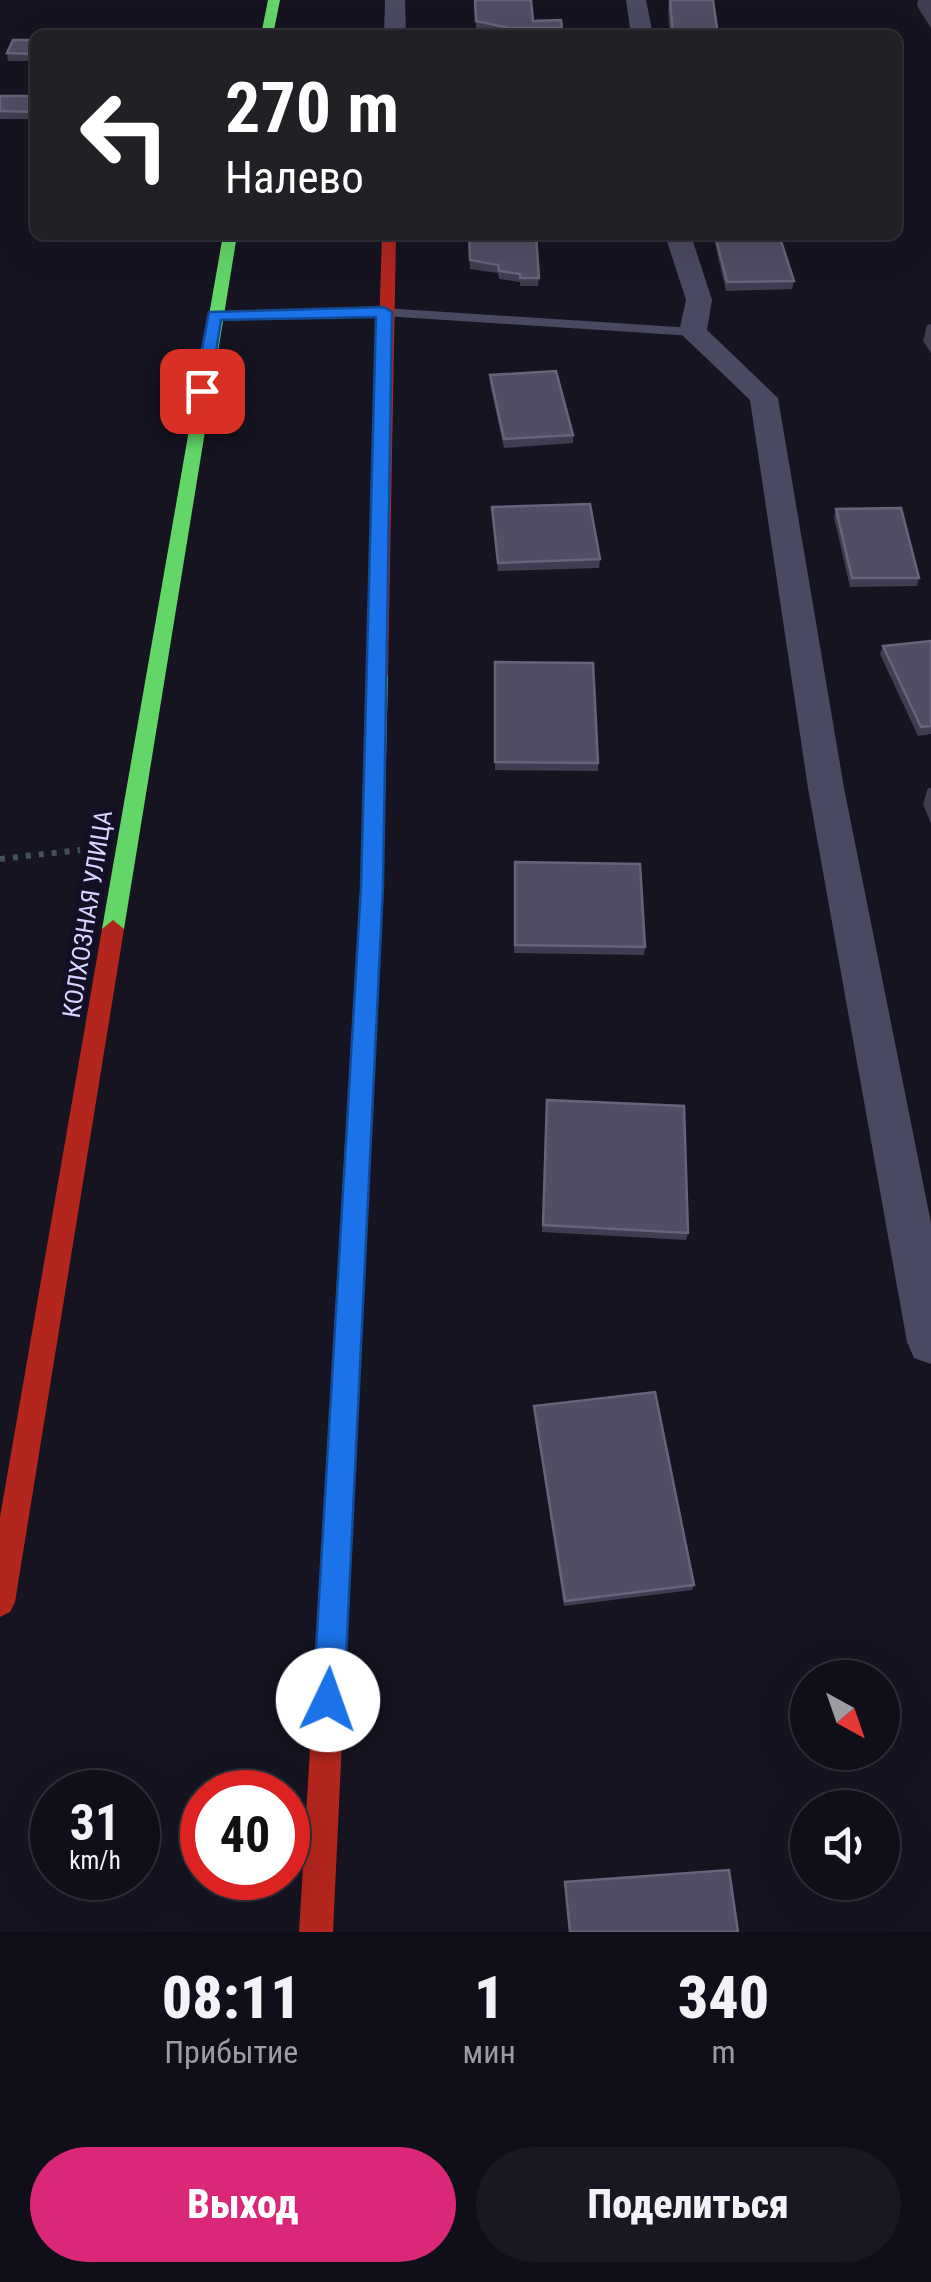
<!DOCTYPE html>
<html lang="ru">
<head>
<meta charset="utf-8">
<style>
  :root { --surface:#100f19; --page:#191822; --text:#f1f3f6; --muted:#9c9ca2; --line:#302f38; --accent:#db2777 }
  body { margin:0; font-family:"Roboto Condensed",sans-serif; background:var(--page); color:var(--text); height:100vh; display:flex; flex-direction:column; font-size:38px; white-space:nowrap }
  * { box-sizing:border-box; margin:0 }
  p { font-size:32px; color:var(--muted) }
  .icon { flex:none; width:55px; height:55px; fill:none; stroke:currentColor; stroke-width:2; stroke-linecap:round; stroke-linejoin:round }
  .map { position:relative; height:1932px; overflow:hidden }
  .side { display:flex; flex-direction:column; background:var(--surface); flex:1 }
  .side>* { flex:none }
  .guide { position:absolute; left:30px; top:30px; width:872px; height:210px; border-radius:15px; box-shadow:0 10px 40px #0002,0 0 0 2px var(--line); background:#202124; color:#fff; overflow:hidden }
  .needle { width:65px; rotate:140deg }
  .fabs { position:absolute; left:790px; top:1660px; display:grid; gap:20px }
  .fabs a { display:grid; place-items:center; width:110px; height:110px; border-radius:50%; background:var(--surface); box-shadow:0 10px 40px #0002,0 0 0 2px var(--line); font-size:50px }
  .speed { position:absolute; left:30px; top:1770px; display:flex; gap:20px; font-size:50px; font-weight:700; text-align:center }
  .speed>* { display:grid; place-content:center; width:130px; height:130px; border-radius:50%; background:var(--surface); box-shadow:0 10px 40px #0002,0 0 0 2px var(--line); line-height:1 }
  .speed small { font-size:25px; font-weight:400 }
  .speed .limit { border:15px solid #d22; background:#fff; color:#111 }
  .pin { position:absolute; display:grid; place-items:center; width:85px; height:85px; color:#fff; margin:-42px; border-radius:20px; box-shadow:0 5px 15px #0006 }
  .me { position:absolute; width:110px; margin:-55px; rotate:3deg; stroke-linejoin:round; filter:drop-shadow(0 0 8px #0008) }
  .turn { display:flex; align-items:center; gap:35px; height:210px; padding:0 30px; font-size:45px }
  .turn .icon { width:130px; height:130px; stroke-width:2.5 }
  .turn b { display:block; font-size:70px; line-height:85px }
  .eta { display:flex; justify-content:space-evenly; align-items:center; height:170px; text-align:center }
  .eta b { font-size:60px; font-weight:800; line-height:70px }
  .button { display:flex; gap:20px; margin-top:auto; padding:20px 30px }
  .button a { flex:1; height:115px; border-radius:60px; background:var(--accent); color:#fff; font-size:40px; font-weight:800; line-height:115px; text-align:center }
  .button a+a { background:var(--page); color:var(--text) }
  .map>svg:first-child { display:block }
</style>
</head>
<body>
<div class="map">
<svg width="931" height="1932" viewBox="0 0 931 1932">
  <rect width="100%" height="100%" fill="#161421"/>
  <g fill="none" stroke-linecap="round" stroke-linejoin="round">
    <!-- path -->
    <polyline stroke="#44505f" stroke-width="6" stroke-dasharray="5 8" stroke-linecap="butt" points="0,859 80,850"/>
    <!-- lane -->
    <polygon fill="#4a4962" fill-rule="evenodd" points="384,308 693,328 700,332 693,336 384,316 214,320 207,316 214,312"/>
    <!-- street -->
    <g fill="#4a4962" fill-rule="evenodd">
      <polygon points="385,0 405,0 406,35 384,35"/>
      <polygon points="626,0 646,0 653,35 631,35"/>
      <polygon points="665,235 691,235 712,300 707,330 778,398 844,788 931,1223 931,1364 914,1358 907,1342 808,788 750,400 679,332 686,300"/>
    </g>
    <!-- fast -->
    <g fill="#63d668" fill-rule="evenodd">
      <polygon points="268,0 280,0 273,35 261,35"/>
      <polygon points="223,235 237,235 124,929 113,938 102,929"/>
      <polygon points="378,668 388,675 383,887 354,1484 350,1494 340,1498 330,1494 326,1484 361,887 368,675"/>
    </g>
    <!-- jam -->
    <g fill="#b3261e" fill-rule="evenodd">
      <polygon points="382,235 396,235 388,675 378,682 368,675"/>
      <polygon points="113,920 124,929 15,1602 10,1612 0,1617 0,1517 102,929"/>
      <polygon points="340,1470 350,1474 354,1484 333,1932 299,1932 326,1484 330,1474"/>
    </g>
  </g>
  <!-- wall -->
  <g fill="#403d50">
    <polygon points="475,0 533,21 562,28 562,35 507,35 476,29"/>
    <polygon points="669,0 718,35 670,35 668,12"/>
    <polygon points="918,0 931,0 931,28 917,6"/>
    <polygon points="35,40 35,61 8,61 7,53"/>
    <rect x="0" y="96" width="35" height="23"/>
    <polygon points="469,235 539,278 538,286 520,286 520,282 499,279 498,273 470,269"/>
    <polygon points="713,235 794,281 792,289 726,291"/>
    <polygon points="931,324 931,353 923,341 927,325"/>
    <polygon points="490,375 573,435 573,443 504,448 490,384"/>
    <polygon points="492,507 600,559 599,568 498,571"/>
    <polygon points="836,509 919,578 917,586 850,587 834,517"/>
    <polygon points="931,641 931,734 918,736 880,654 883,646"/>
    <polygon points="495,662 598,763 598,771 495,770"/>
    <polygon points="928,788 931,788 931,823 923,804"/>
    <polygon points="515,862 645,947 644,955 514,953"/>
    <polygon points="547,1100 688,1233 686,1240 542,1232"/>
    <polygon points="534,1406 694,1585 692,1590 564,1606 534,1412"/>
  </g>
  <!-- building -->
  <g fill="#504e63" stroke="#66637b" stroke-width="2.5">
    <polygon points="475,0 531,0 533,21 561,20 562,28 509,28 476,21"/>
    <polygon points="670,0 713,0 718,35 673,35"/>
    <polygon points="13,40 35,40 35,54 7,53"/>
    <polygon points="0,96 35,96 35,112 0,111"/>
    <polygon points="469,235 536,235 539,278 520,278 520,274 499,271 498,265 470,260"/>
    <polygon points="715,235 779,235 794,281 727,282"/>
    <polygon points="556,371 573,435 504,439 490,375"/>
    <polygon points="590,504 600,559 498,563 492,507"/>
    <polygon points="901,508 919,578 852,578 836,509"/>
    <polygon points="931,641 931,726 921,727 883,646"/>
    <polygon points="495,662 593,663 598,763 495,762"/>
    <polygon points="515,862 640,864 645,947 515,945"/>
    <polygon points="547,1100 684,1106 688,1233 543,1225"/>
    <polygon points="655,1392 694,1585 565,1601 534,1406"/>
    <polygon points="729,1870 738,1932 570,1932 565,1882"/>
  </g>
  <!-- route -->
  <polygon fill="#1a73e8" stroke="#114b97" stroke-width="2.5" points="384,307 392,312 383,887 344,1700 339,1711 328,1715 317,1711 313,1700 361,887 376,317 221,320 210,391 202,396 194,391 209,312"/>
  <g text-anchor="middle" stroke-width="10" stroke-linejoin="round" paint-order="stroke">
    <!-- street labels -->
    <g font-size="25" fill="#d9d4ff" stroke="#130f26">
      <text transform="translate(87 914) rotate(-81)" y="9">КОЛХОЗНАЯ УЛИЦА</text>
    </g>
  </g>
</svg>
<div class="fabs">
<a><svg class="needle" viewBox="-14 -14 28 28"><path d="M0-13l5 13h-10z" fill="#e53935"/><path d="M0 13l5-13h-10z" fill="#9c9ca2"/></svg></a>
<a><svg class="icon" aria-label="sound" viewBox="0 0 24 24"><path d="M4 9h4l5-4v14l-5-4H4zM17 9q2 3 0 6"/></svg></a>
</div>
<div class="speed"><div>31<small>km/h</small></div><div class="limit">40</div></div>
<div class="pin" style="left:202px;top:391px;background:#d93025"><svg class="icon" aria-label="arrive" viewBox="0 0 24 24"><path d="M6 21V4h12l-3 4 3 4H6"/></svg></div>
<svg class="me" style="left:328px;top:1700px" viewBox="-20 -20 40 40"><circle r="19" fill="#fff"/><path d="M0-13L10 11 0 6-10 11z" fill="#1a73e8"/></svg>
<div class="guide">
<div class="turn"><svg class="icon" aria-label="left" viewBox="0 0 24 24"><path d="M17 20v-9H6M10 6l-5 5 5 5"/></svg><div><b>270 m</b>Налево</div></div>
</div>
</div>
<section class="side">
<div class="eta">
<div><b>08:11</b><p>Прибытие</p></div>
<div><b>1</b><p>мин</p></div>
<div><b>340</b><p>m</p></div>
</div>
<div class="button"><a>Выход</a><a>Поделиться</a></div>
</section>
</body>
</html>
